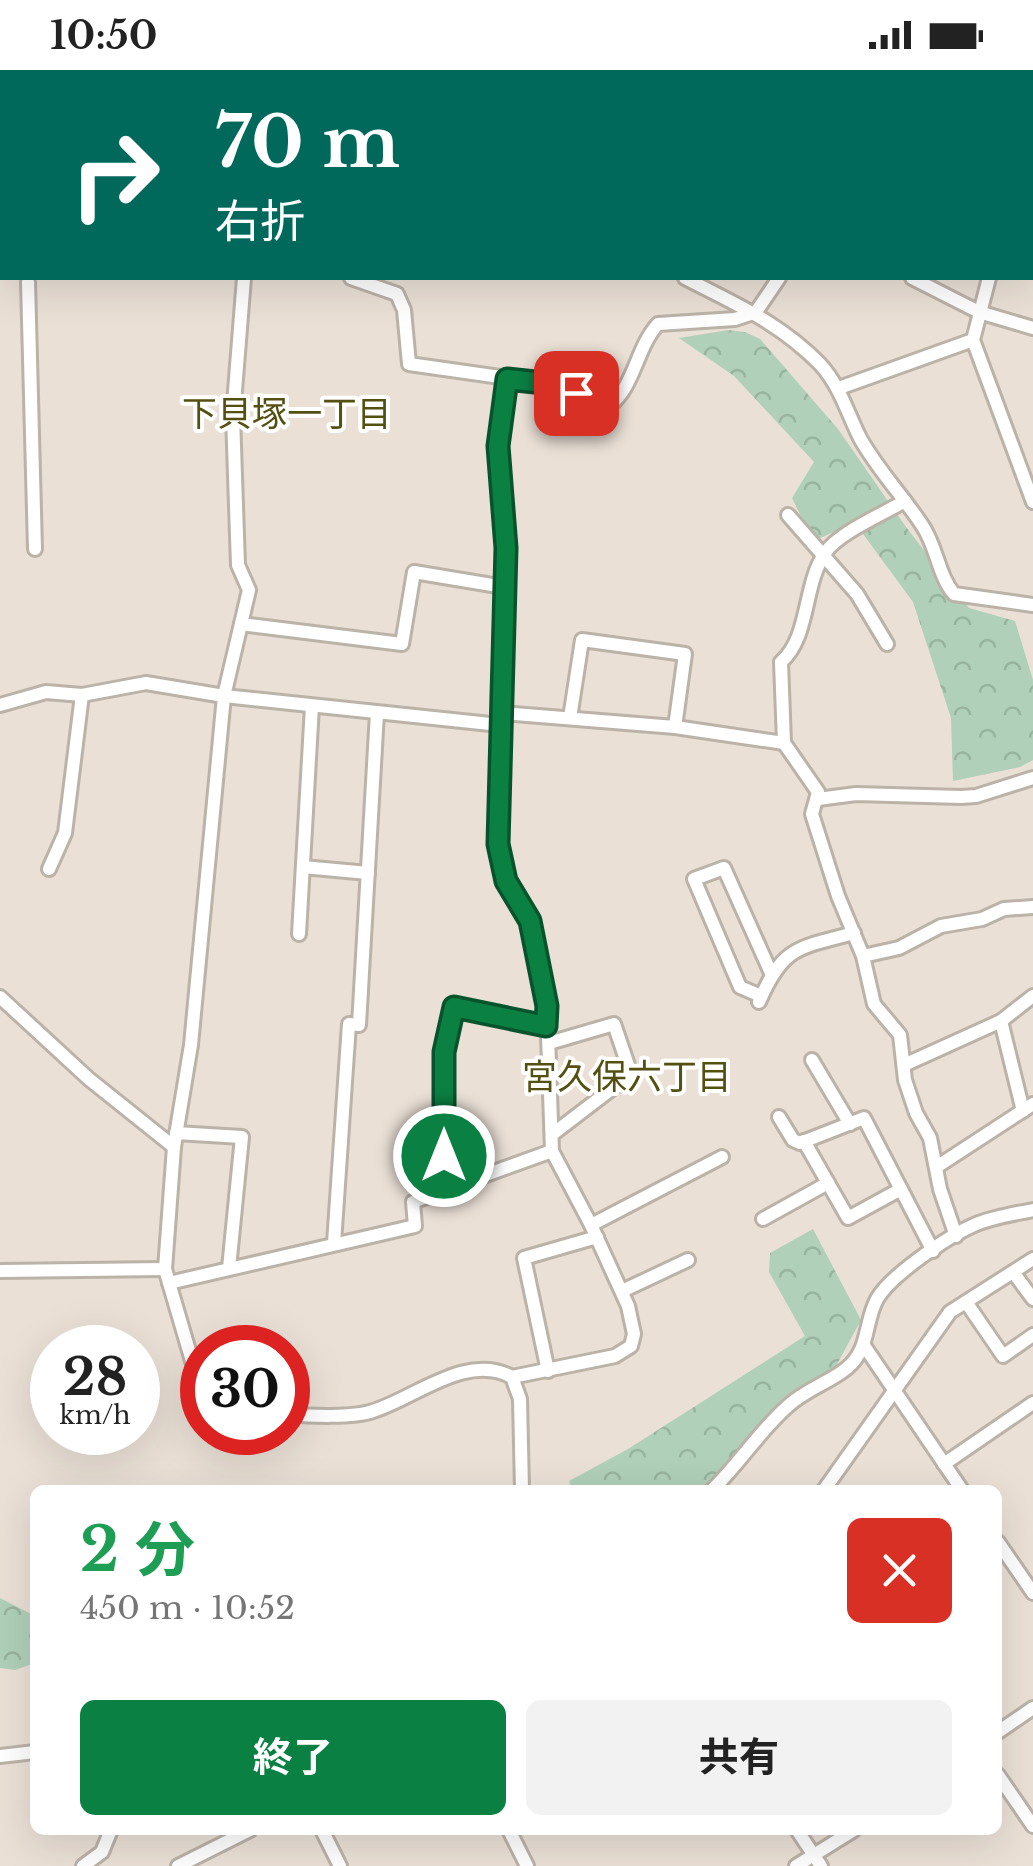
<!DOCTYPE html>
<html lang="ja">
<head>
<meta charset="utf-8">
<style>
  :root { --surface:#fff; --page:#f2f2f2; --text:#222; --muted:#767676; --accent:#0b8043 }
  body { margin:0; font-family:"Libre Baskerville","Noto Sans JP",serif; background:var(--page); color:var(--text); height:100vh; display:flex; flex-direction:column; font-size:38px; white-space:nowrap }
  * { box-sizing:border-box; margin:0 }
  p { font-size:32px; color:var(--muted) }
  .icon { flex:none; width:55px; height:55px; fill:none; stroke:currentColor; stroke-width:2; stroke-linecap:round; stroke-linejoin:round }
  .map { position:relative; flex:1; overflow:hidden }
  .side { position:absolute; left:30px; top:1415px; width:972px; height:350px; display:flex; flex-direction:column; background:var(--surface); border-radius:15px; box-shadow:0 10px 40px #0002 }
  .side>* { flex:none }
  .top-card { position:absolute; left:0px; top:0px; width:1035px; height:210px; box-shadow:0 10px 40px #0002; background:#00695c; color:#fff; overflow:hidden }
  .speed { position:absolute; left:30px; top:1255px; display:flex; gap:20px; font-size:50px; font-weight:700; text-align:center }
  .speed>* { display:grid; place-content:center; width:130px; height:130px; border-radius:50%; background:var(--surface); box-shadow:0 10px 40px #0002; line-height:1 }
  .speed small { font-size:25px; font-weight:400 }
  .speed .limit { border:15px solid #d22; background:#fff; color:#111 }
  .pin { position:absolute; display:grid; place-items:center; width:85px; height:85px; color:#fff; margin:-42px; border-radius:20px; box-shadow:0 5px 15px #0006 }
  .me { position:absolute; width:110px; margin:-55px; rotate:0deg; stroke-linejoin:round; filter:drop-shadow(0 0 8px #0008) }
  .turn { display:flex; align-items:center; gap:35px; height:210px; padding:0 50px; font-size:45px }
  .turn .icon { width:130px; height:130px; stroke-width:2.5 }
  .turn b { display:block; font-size:70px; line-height:85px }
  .round { display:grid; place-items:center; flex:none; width:105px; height:105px; border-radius:15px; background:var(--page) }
  .headline { display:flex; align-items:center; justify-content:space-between; height:170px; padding:0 50px }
  h1 { font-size:60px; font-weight:700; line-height:75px; color:#1e9e55 }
  .primary-button { display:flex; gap:20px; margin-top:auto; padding:20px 50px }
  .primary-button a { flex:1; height:115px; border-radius:15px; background:var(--accent); color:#fff; font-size:40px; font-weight:700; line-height:115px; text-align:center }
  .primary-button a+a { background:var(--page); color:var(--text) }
  .status { display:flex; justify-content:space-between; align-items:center; height:70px; padding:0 50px; background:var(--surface); direction:ltr }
  .status svg { height:28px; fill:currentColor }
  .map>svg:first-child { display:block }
</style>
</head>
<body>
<div class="status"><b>10:50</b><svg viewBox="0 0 49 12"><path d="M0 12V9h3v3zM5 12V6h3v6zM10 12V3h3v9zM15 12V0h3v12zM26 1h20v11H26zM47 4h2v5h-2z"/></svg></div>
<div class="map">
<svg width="1033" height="1796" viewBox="0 0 1033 1796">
  <defs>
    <pattern id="forest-crowns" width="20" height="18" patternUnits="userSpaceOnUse" patternTransform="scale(2.5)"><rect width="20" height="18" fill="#b0d0b9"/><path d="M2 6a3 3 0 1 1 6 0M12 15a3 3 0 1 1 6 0" fill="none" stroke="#98b39f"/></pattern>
  </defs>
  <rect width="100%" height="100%" fill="#eae0d6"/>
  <!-- forest -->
  <g fill="url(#forest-crowns)">
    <polygon points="728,260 745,262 760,269 838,359 906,457 969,538 1015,551 1033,610 1033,690 1020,697 953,711 951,648 913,532 855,453 813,471 792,428 814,392 734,306 679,268"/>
    <polygon points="813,1159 861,1250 835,1298 800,1320 705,1420 572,1420 569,1411 628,1379 805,1266 769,1202 770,1183"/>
    <polygon points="0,1528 35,1546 35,1593 15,1600 0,1598"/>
  </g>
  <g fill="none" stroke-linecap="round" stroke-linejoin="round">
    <defs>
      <g id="minor">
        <polyline points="238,0 244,2"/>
        <polyline points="663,0 673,2"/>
        <polyline points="978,0 982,2"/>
        <polyline points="496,2 497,0"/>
        <polyline points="1032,71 1033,69"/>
        <polyline points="0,137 2,137"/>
        <path d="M351,208L397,224L404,240L409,294L535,312L609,336C635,316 636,278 658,254L735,249L756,242L779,208"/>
        <path d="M685,208C735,234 779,252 820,294C840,316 847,342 860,368C877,399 903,426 922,455C937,477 938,505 954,524L1033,535"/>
        <polyline points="912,208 979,242 1033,258"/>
        <polyline points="989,208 973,270 1033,432"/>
        <polyline points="28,212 35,479"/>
        <polyline points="507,309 498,376 506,478 498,774 506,811 530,851 547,936 552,1081 591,1155 628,1236 634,1264 631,1276 615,1286 512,1307"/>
        <polyline points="839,318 973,270"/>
        <path d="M905,431C883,444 838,463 825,483C803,515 810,567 781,592L784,673L818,722L812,744L838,826L863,886L874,934L900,965L905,1010L916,1043L930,1068L940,1119L956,1166"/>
        <polyline points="788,445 857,524 887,574"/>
        <polyline points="241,554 402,574 414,502 504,517"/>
        <polyline points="0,635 46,622 82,625 146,613 224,626 500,655"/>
        <polyline points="501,643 675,657 784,673"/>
        <polyline points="570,648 582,570 685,584 675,657"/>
        <polyline points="818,729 856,724 961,727 976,726 1033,708"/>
        <polyline points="303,797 368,803"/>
        <polyline points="49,799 65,763 82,625"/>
        <polyline points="299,864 312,636"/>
        <polyline points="863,886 899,878 941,856 982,849 1004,839 1033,837"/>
        <polyline points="761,926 740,917 694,809 724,798 771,903"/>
        <polyline points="0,927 89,1009 174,1077"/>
        <path d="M759,932C783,876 798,878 854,863"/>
        <polyline points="1001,951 1023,1041"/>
        <polyline points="546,956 454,937 444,982 444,1120 552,1081"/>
        <polyline points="549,973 614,954 631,1004 554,1063"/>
        <polyline points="812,990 850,1054"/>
        <polyline points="904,995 1001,951 1033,926"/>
        <polyline points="779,1047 793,1070 800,1073 864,1048 933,1181"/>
        <polyline points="176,1063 242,1067 229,1198"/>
        <polyline points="804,1071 848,1148 901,1119"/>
        <polyline points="938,1096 1033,1034"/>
        <polyline points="763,1149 828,1113"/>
        <polyline points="591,1155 722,1087"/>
        <polyline points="334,1173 349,954 359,955 377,643"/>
        <polyline points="0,1201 165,1199"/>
        <polyline points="1013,1202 1033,1229"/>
        <polyline points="169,1213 415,1156 413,1132 444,1120"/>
        <polyline points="622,1221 688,1190"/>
        <polyline points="966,1232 1003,1286 1033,1265"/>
        <polyline points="865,1277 962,1420"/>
        <polyline points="548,1301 524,1188 597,1167"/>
        <polyline points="202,1325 165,1199 174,1077 191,975 224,626 249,520 238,495 233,346 244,208"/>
        <path d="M288,1344C309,1346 353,1348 373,1341C415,1328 467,1282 512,1307L520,1329L522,1420"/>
        <polyline points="944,1394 1033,1333"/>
        <path d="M712,1420C740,1393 760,1360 789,1335C807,1319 832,1311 847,1298C870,1279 864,1253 877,1229C891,1205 947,1167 974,1155C992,1147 1014,1144 1033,1140"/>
        <polyline points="824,1420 950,1242 1033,1189"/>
        <polyline points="998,1472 1033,1523"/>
        <polyline points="998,1662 1033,1638"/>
        <polyline points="0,1686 35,1682"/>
        <polyline points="998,1705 1033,1756"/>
        <polyline points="322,1760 340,1796"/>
        <polyline points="509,1760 527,1796"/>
        <polyline points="797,1760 821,1796"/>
        <polyline points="83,1796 102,1782 111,1760"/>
        <polyline points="178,1796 250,1760"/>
        <polyline points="796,1796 854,1760"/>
      </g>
    </defs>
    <!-- minor casing -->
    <use href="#minor" stroke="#bbb2a8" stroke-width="18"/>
    <!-- minor -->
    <use href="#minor" stroke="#fff" stroke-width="12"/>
  </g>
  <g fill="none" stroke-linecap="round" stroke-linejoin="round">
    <defs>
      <polyline id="route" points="444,1086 444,982 454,937 546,956 547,936 530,851 506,811 498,774 506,478 498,376 507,309 535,312 576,323"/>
    </defs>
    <!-- route casing -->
    <use href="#route" stroke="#07532c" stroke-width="25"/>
    <!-- route -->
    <use href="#route" stroke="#0b8043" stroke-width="18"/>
  </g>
  <g text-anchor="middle" stroke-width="8" stroke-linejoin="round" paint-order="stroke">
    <!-- neighbourhood labels -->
    <g font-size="35" fill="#545012" stroke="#fff">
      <text x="287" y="356">下貝塚一丁目</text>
      <text x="627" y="1019">宮久保六丁目</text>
    </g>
  </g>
</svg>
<div class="speed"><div>28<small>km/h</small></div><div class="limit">30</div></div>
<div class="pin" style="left:576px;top:323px;background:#d93025"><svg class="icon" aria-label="arrive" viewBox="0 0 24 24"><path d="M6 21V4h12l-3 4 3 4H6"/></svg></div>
<svg class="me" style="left:444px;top:1086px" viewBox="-20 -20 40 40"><circle r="17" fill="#0b8043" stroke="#fff" stroke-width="3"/><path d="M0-11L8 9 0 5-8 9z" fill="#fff"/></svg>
<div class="top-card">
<div class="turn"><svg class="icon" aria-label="right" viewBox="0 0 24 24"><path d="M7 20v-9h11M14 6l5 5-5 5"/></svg><div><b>70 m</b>右折</div></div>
</div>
<section class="side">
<div class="headline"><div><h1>2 分</h1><p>450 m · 10:52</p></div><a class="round" style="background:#d93025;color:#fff"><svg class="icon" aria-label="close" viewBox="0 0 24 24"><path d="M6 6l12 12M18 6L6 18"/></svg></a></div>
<div class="primary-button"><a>終了</a><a>共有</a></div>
</section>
</div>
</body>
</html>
